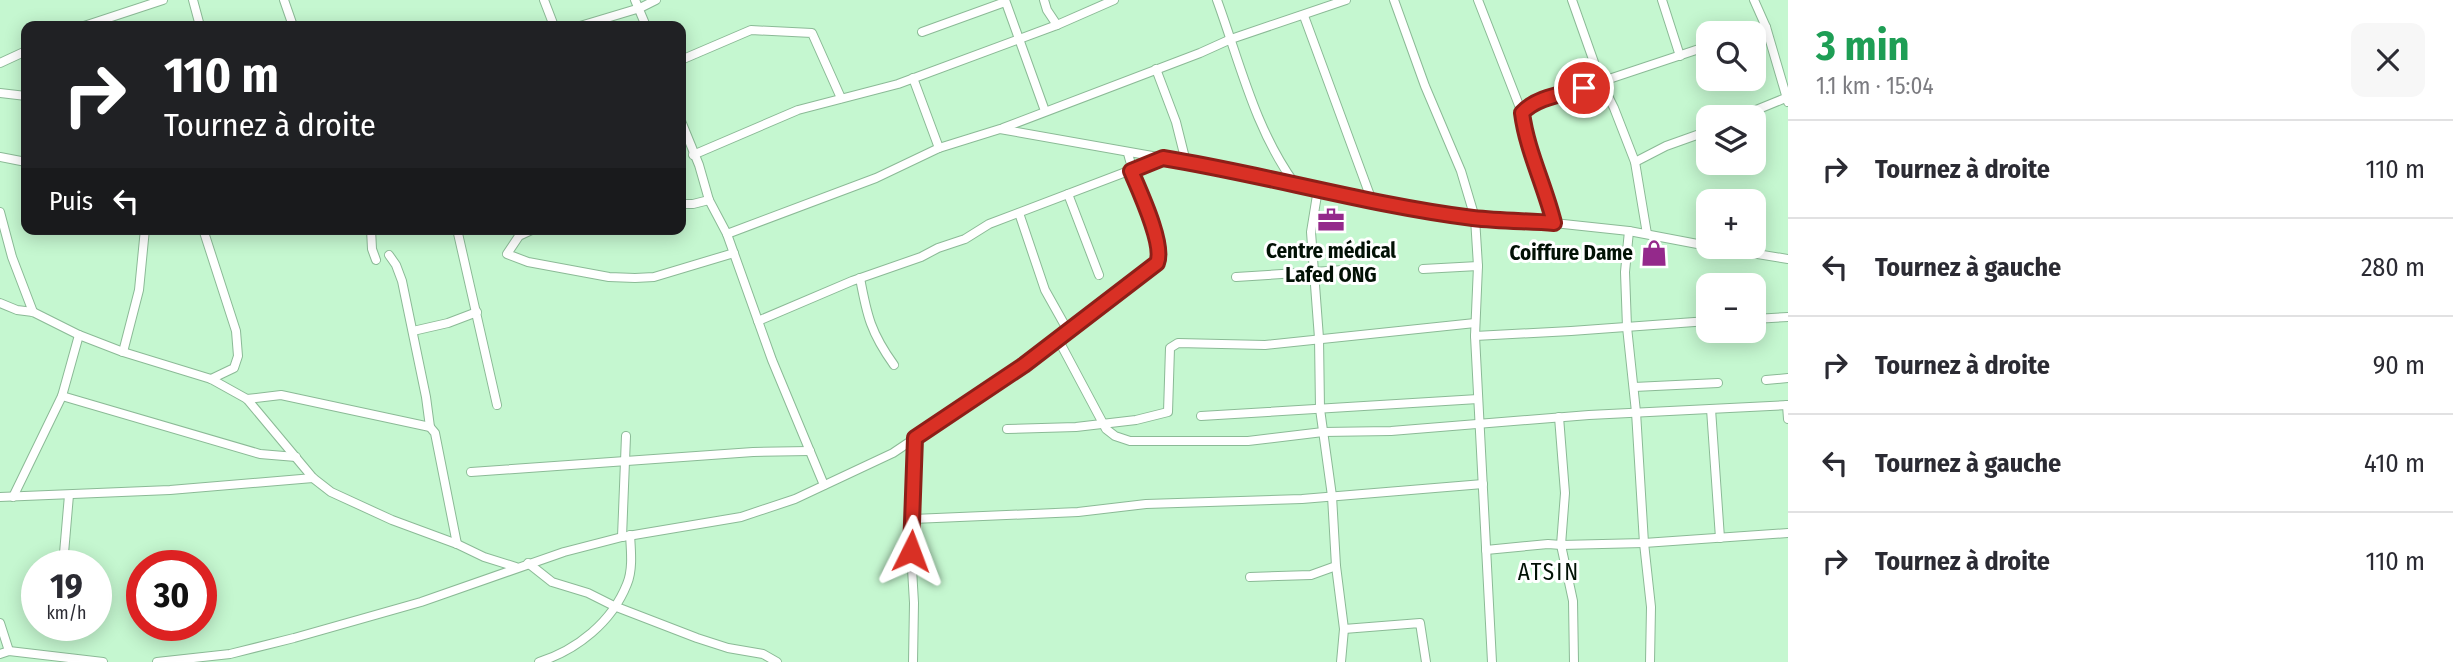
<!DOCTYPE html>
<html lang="fr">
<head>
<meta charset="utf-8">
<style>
  :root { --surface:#fff; --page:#f7f7f7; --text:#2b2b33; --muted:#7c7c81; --line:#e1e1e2 }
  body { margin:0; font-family:"Fira Sans Condensed",sans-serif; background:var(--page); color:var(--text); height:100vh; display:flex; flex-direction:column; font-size:26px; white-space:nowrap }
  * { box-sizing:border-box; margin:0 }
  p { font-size:23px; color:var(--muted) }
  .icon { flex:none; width:38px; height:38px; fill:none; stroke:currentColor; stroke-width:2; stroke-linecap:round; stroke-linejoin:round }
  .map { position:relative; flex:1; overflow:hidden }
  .side { display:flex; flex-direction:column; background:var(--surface); width:665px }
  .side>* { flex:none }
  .hud { position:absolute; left:21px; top:21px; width:665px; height:214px; border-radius:14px; box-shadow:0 4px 18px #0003; background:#202124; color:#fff; overflow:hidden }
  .tools { position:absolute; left:1696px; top:21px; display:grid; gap:14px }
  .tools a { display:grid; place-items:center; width:70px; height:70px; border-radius:14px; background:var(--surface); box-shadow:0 4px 18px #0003; font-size:35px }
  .speed { position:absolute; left:21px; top:550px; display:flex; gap:14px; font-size:35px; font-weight:700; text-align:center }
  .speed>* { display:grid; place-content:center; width:91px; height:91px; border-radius:50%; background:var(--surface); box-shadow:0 4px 18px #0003; line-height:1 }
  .speed small { font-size:18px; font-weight:400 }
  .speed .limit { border:10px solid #d22; background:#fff; color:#111 }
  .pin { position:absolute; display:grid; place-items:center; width:60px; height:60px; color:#fff; margin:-30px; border:4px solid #fff; border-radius:50%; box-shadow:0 2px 7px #0007 }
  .me { position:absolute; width:77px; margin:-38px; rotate:3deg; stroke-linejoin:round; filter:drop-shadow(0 0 5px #0008) }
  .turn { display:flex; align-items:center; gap:24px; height:147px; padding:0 28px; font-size:32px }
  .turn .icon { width:91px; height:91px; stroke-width:2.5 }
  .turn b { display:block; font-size:49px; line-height:60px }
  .then { display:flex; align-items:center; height:66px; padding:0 28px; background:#0003; gap:14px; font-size:26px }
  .round { display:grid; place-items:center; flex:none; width:74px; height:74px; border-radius:14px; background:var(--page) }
  .overview { display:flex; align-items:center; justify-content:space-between; height:119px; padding:0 28px }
  h1 { font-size:42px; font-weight:700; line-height:52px; color:#1e9e55 }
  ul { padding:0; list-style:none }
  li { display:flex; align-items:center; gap:21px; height:98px; padding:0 28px; border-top:2px solid var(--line) }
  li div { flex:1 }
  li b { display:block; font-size:26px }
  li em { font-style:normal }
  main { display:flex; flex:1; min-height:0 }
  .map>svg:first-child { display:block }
</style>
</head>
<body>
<main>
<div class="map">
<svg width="1788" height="662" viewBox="0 0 1788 662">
  <rect width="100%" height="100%" fill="#c5f7d0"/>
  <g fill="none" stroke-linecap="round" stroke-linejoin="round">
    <defs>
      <g id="minor">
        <polyline points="193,0 200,26"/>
        <polyline points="284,0 293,26"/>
        <polyline points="544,0 554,26"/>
        <polyline points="635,0 646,26"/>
        <polyline points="1005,0 1045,111"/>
        <polyline points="1044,0 1047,10 1057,25"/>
        <path d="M1217,0C1240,63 1255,129 1295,184"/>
        <polyline points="1394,0 1425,86 1461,171 1475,218 1478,266 1475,336 1492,662"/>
        <polyline points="1478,0 1522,113"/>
        <polyline points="1572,0 1601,82 1614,108 1635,162 1647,234"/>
        <polyline points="1662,0 1680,56"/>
        <polyline points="1754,0 1766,27"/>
        <polyline points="1304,16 1372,201"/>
        <polyline points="84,26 163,0"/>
        <polyline points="580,26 640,8 656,0"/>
        <polyline points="922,32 1005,2"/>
        <polyline points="1741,33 1766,27 1788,102"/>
        <polyline points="681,60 751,30 812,33 841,98"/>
        <polyline points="0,63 26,51"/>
        <polyline points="1156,69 1176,122 1186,162"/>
        <polyline points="913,78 939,148"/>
        <polyline points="0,93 26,96"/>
        <polyline points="1739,117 1788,97"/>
        <polyline points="681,121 699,165 709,200 727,234 772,360 824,485"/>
        <polyline points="1003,128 1200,53 1231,39 1346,0"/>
        <polyline points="693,155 798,110 898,84 1057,25 1114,0"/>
        <polyline points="0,157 26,162"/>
        <polyline points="1635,162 1666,146 1708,131"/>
        <polyline points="1318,189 1311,232 1319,338 1320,409 1332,496 1336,566 1344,629 1341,662"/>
        <polyline points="1068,194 1099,275"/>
        <polyline points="681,204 693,204 709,200"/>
        <polyline points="0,212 12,257 33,312"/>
        <polyline points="1019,213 1045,290 1068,331"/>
        <path d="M1554,223C1545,186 1526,151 1522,113L1528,106L1708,46"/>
        <polyline points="203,229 236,331 238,356 234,368 211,379"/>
        <polyline points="371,229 372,249 376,260"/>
        <polyline points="457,229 497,405"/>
        <polyline points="534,229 519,236 507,254 528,262 609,277 635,278 654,277 734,253"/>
        <polyline points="1629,231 1625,272 1627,327 1636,412 1644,543 1651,607 1650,662"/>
        <polyline points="727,234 876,178 939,148 1000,129 1186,162 1372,201 1475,218 1554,223 1629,231 1708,246"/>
        <polyline points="1714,247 1788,259"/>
        <polyline points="389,255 396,265 402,281 426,397 430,427"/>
        <polyline points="1423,269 1478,266"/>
        <polyline points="1236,277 1359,269"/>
        <path d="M860,278C867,316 871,333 894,365"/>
        <polyline points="0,303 17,310 33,312 79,335 123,352 211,379 247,399 313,478 331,492 392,520 457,544 484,557 516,567"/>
        <polyline points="1754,319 1788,317"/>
        <polyline points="758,321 852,281 921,257 938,248 965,239 989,224 1160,159"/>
        <polyline points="413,331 448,323 477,312"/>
        <polyline points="1475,336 1571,331 1708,321"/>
        <polyline points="1058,339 1106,429 1115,436 1130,441 1248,441 1323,432 1391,431 1589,415 1788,405"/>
        <polyline points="123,352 139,290 145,229"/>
        <polyline points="1766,380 1788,378"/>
        <polyline points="1634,387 1718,383"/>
        <polyline points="62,396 260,454 296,457"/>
        <polyline points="247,399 281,395 430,427 435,433 457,544"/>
        <polyline points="1787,405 1788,419"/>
        <polyline points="1711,409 1720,538"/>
        <polyline points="1201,416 1478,399"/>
        <polyline points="1559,417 1565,493 1561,545 1573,601 1574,662"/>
        <polyline points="1007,429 1076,427 1136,420 1168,412 1170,348 1178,343 1265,345 1475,323"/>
        <polyline points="471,472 753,452 810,451"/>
        <polyline points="0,497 170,490 313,478"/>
        <polyline points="13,497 62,396 79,335"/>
        <polyline points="913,519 1078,512 1146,504 1302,499 1483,484"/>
        <polyline points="622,537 626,436"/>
        <polyline points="1486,550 1548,544 1561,545 1644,543 1788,533"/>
        <polyline points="528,563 552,582 588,593 614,606 697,638 728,648 763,654 777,662"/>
        <polyline points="63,565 69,495"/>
        <polyline points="1250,577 1311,575 1336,566"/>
        <polyline points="0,623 9,651"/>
        <polyline points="1344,629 1420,623 1426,662"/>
        <polyline points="0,654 9,651 103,662"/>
        <path d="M157,662L230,654L294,638L421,602L564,552L622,537L741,517L795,499L893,453L1024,365L1157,263C1166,242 1133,179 1128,153"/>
        <path d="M539,662C577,650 612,622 627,584C633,570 631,551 630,535"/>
        <polyline points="913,662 914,603 911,551 915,438"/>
      </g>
    </defs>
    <!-- minor casing -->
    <use href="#minor" stroke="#8bba96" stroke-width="10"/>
    <!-- minor -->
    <use href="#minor" stroke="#fff" stroke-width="8"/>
  </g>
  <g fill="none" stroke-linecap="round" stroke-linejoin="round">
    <defs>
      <path id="route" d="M911,551L915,438L1024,365L1157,263C1165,245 1139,190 1131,171L1163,158C1267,175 1369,205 1473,218C1500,221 1527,221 1554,223C1545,186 1527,151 1522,113C1536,97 1564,94 1584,88"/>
    </defs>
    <!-- route casing -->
    <use href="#route" stroke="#8d1f18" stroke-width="18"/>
    <!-- route -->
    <use href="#route" stroke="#d93025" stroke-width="12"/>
  </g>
  <!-- icons -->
  <defs>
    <symbol id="office-bare" viewBox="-9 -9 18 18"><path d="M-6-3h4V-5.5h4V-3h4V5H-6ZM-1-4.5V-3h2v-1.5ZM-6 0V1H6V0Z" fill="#94298b" stroke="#fff" stroke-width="2.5" paint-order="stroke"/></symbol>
    <symbol id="shop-bare" viewBox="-9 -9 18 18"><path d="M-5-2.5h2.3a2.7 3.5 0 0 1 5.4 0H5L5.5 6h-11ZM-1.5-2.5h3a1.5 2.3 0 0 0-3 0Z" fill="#94298b" stroke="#fff" stroke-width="2.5" paint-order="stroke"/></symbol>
  </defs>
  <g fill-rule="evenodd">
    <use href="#office-bare" x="1312" y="201" width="38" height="38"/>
    <use href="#shop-bare" x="1635" y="234" width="38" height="38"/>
  </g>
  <g text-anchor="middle" stroke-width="6" stroke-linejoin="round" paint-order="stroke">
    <!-- poi labels -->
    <g font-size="21" font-weight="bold" fill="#021105" stroke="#fff">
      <text x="1331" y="258">Centre médical<tspan x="1331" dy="24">Lafed ONG</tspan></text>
      <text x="1633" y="260" text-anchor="end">Coiffure Dame</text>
    </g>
    <!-- neighbourhood labels -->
    <g font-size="23" letter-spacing="2" fill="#021105" stroke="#fff">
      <text x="1549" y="580">ATSIN</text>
    </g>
  </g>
</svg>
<div class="tools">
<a><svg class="icon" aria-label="search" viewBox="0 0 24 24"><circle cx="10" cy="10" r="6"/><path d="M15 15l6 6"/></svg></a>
<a><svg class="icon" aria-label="layers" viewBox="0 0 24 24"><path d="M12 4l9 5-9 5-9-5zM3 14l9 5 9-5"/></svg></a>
<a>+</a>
<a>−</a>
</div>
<div class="speed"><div>19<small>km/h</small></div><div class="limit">30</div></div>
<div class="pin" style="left:1584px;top:88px;background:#d93025"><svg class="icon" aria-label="arrive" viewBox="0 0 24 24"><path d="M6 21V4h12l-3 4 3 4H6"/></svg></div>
<svg class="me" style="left:911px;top:551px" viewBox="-20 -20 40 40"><path d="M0-17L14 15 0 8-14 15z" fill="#d93025" stroke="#fff" stroke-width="4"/></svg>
<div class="hud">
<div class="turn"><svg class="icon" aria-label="right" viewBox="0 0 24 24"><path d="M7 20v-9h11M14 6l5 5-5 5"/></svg><div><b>110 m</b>Tournez à droite</div></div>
<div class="then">Puis<svg class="icon" aria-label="left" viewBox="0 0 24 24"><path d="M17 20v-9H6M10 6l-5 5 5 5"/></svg></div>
</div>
</div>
<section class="side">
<div class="overview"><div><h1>3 min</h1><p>1.1 km · 15:04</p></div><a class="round"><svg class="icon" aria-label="close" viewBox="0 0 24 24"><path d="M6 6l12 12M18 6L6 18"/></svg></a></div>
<ul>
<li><svg class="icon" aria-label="right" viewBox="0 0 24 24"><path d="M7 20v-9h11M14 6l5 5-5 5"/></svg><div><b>Tournez à droite</b></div><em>110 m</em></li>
<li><svg class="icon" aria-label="left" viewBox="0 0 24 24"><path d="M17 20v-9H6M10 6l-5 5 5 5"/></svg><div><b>Tournez à gauche</b></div><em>280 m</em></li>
<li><svg class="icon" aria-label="right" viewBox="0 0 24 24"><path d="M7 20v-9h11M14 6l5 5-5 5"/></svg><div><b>Tournez à droite</b></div><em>90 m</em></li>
<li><svg class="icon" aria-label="left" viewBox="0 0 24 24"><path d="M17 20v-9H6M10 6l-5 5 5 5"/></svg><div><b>Tournez à gauche</b></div><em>410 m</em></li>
<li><svg class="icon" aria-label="right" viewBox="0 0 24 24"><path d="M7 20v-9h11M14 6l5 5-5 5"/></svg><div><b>Tournez à droite</b></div><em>110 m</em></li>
</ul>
</section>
</main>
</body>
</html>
